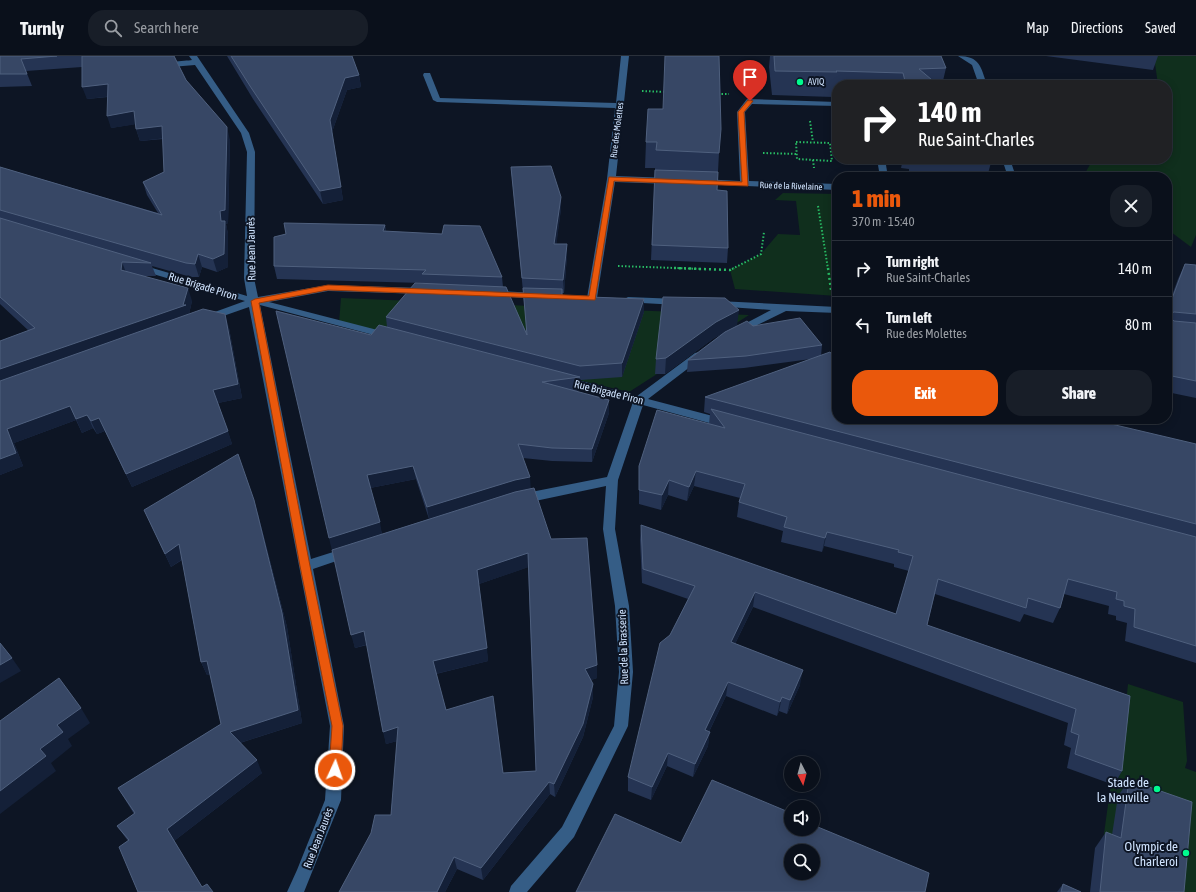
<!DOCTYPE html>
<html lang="en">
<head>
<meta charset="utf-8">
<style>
  :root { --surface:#0a101b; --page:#181e28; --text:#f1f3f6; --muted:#999da3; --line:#2a303a; --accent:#ea580c }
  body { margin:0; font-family:"Asap Condensed",sans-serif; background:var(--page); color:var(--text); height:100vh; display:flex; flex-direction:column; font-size:15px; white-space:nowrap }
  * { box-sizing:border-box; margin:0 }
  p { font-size:13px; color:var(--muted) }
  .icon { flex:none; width:22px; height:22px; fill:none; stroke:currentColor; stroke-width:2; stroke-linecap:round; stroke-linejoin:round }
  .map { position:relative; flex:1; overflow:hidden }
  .details { position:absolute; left:832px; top:116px; width:340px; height:252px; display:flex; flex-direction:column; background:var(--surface); border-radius:16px; box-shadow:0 2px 10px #0003,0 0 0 1px var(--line) }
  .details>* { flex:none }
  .hud { position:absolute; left:832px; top:24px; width:340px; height:84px; border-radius:16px; box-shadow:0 2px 10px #0003,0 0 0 1px var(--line); background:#202124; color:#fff; overflow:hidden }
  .needle { width:26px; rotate:174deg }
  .buttons { position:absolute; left:784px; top:700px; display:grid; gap:8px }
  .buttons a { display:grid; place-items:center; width:36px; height:36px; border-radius:50%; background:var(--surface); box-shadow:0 2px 10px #0003,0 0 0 1px var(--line); font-size:20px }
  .pin { position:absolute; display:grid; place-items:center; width:34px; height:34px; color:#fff; margin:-41px -17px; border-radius:50% 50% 50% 0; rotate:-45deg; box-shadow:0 0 4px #0007 }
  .pin .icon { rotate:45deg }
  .me { position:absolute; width:44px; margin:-22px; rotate:3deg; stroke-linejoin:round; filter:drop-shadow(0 0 3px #0008) }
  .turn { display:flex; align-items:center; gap:14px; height:84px; padding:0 20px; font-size:18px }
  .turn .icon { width:52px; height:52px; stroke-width:2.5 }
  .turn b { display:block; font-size:28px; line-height:34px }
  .round { display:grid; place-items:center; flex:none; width:42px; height:42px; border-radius:16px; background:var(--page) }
  .summary { display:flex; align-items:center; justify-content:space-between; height:68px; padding:0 20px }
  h1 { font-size:24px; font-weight:800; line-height:30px; color:var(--accent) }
  .cta { display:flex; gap:8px; margin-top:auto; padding:8px 20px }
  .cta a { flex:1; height:46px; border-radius:16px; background:var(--accent); color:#fff; font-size:16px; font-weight:800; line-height:46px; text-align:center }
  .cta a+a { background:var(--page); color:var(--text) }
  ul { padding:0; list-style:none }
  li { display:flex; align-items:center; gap:12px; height:56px; padding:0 20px; border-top:1px solid var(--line) }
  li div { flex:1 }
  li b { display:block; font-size:15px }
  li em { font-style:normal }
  header { display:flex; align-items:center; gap:24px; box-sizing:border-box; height:56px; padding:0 20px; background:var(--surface); border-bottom:1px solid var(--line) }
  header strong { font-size:19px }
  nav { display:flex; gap:22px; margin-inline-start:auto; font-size:14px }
  .search { width:280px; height:36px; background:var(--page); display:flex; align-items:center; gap:10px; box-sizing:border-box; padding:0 14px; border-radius:16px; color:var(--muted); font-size:15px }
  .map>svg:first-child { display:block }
</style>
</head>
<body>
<header>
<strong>Turnly</strong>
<div class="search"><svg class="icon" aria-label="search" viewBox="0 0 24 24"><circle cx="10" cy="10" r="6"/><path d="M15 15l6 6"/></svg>Search here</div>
<nav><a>Map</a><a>Directions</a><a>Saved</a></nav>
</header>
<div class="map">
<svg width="1196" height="836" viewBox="0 0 1196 836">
  <rect width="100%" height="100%" fill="#0d1524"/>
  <!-- green -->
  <g fill="#102f1d">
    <polygon points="1154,0 1196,0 1196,179 1191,191 1167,173 1167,121 1083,121 1093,103 1167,103 1167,29 1158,29"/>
    <polygon points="783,137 837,138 837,146 834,147 837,166 837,240 735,233 730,214 761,198 778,178 800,179 796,145 775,144"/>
    <polygon points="341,242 749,259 629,336 339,267"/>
    <polygon points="1128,628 1183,646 1187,705 1185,712 1196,716 1196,836 1096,836 1121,654 1113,729 1117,735"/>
  </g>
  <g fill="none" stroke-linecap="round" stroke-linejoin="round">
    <!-- path-far1 -->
    <g stroke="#28bc64" stroke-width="2" stroke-dasharray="1.5 2" stroke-linecap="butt">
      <polyline points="642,35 667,36"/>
      <polyline points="718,38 729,38"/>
      <polyline points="810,65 813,86"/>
      <polygon points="796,86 830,87 832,105 797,103"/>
      <polyline points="831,92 837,93"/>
      <polyline points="763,97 797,98"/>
      <polyline points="813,104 814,112"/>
      <polyline points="818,150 828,213"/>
      <polyline points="618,210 702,213"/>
      <polyline points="732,213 761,198 764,176"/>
    </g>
    <!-- path -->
    <g stroke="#28bc64" stroke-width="2.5" stroke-dasharray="2 3" stroke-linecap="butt">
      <polyline points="674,212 730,214 734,212"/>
      <polyline points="828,212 831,234"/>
    </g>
    <!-- minor -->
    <g fill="#355d86" fill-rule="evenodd">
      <path d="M189,0H197L249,77L255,96L254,222L258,241L328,229L424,232L429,235L424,238L328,235L269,246L393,278L394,280L389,283L260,249L311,503L349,491L354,493L355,496L354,499L313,513L344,670L341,744L304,836H287L297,814L325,744L330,670L249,251L209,265H201L200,263L201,261L245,245L136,213L134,211L136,209H142L247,240L244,222L247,96L241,77L195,9L171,11L159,10L158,8C161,6 185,5 192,4Z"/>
      <polygon points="621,0 629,0 616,120 670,122 674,125 670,128 615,126 597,242 592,245 587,242 607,123 615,52 437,46 433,44 423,19 424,17 430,17 440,42 616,47"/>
      <path d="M958,0C980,0 981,11 987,29H979L972,9Z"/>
      <polygon points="747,43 837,46 837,50 752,48 745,56 749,125 837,128 837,134 699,128 698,126 702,123 740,125 737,56"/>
      <polygon points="877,103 885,103 888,121 880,121"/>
      <polygon points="1002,103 1010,103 1014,115 1011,121 1003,121 1006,115"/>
      <polygon points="495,235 538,237 543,240 538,243 491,240 490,238"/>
      <polygon points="628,241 678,243 683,246 678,249 624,246 623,244"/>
      <polygon points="718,245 837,251 837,257 786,255 737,279 733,278 732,276 733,274 771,254 714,250 713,248"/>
      <polygon points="699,296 703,297 704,299 703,301 648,343 728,364 730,367 728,370 724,371 643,349 618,424 615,473 629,550 633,616 628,670 574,781 527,836 509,836 511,830 562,771 614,670 619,616 615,550 603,473 606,430 521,448 517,446 515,443 517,440 521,438 607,421 633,346 562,328 560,325 562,322 566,321 637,340 695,297"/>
    </g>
  </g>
  <!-- wall -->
  <g fill="#253453" fill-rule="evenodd">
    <polygon points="0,0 174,0 186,24 230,84 228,167 226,168 228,178 228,211 217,216 202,211 199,221 191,221 152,210 156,220 143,220 192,245 189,258 229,272 242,342 218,347 232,388 132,431 105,375 97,378 93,372 82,377 76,364 14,387 23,410 0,419 0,285 29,275 0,248 0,111 158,157 147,139 143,126 164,116 163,83 140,85 136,73 135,68 111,72 108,41 87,43 82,11 26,15 32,30 0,31"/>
    <polygon points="227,0 352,0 359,19 361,31 347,34 332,76 343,144 323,148 253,43"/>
    <polygon points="770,0 941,0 946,12 942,29 837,29 837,39 833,39 833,41 772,39 769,11"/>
    <polygon points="1046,0 1158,0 1153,14"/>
    <polygon points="663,53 719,97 717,134 728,192 727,207 651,204 655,112 645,112 646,86"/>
    <polygon points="903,103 992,103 987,121 909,121 909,113 901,112"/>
    <path d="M511,111L561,141V153L556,188H567V200L564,237H562L563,240L644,243V256L622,321L581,324V334L575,335L609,357L592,406L552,405L523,402L530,433L597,622L591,624L593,641L583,681L555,741L550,738L483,824L457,813L445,836H339L391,759L397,685L386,688L367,589L355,592L332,494L371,279L387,271L386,261L424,227H423L277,223L274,210L385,169L386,175L502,221L503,231L527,277ZM416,423L429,463L382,478L370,432ZM528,511L536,715L503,717L446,654L436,618L488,605L479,528Z"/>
    <polygon points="1185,208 1196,209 1196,342 1167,336 1167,253 1178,223"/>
    <polygon points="737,270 753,270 822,289 821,300 837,363 1196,388 1196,607 1125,585 1127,567 1116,564 1116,560 1108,558 1109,550 1064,538 1060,552 1053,567 1024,558 1020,566 935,538 927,569 1130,640 1122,715 1114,729 1067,712 1071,692 1064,689 1068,667 753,551 735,588 800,629 787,658 779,655 777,660 726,640 709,676 708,690 693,721 667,710 651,744 628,735 628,721 670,579 688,543 642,527 640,484 641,469 896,558 909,515 894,511 894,508 824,490 822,496 781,486 783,475 737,461 739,446 740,442 694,430 687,445 668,439 661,454 639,448 639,410 709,368 710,358 704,356 705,341 811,303 744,312 687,316 688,304 724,277 714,282 665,318 655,318 656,303"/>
    <polygon points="144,454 258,458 287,571 302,667 240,687 262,717 174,785 202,831 213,836 138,836 128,785 117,770 134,758 118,732 221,668 210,618 207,619 201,606 182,504 171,511"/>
    <polygon points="1129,724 1184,836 1090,836 1095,792 1106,776 1112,779 1118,740"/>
    <polygon points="1063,828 1081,836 1057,836"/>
  </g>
  <!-- shaded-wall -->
  <g fill="#142038">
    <polygon points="359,19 361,31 347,34 332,76 343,144 323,148 320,135 330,64 345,22"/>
    <polygon points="108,28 113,40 87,43 82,31"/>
    <polygon points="134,55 138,68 111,72 107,60"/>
    <polygon points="162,70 166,82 140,85 136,73"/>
    <polygon points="227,71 230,84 228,167 226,168 228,178 228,211 217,216 213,203 221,165 220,155"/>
    <polygon points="561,141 561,153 555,200 554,188"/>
    <polygon points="385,169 387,182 383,175"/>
    <polygon points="567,188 567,200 564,237 563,224"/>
    <polygon points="198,198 202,211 199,221 195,208"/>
    <polygon points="122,206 127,219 121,214"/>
    <polygon points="188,232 192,245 189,258 0,329 0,313 183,249"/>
    <polygon points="644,243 644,256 622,321 622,307"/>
    <polygon points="739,254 737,270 714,282 665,318 666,302 716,266"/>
    <polygon points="225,258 229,272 242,342 218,347 213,334"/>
    <polygon points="609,344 609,357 592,406 592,393"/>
    <polygon points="70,350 76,364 14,387 23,410 0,419 0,403 7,373"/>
    <polygon points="87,359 93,372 82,377 76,363"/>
    <polygon points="99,362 105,375 97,378 91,365"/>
    <polygon points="228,375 232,388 132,431 126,418"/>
    <polygon points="413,410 416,423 370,432 367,419"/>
    <polygon points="696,415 694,430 687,445 689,431"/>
    <polygon points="530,421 531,435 429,464 427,451 515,424"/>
    <polygon points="669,424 668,439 661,454 662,439"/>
    <polygon points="254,444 258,458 287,571 302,667 236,688 230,676"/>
    <polygon points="380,466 382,479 332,495 329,482"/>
    <polygon points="827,476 824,490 822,496 825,482"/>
    <polygon points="179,488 184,502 171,511 165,498"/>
    <polygon points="528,497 529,511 479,528 477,514"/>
    <polygon points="755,536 753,551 729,600 731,586"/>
    <polygon points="364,575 368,588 355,592 351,579"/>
    <polygon points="487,592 488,605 435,618 433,605"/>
    <polygon points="12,602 21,615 0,627 0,609"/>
    <polygon points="207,605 213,618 207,619 201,606"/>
    <polygon points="597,609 597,622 585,626 585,613"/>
    <polygon points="803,614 800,629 787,658 790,644"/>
    <polygon points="728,626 726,640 703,688 705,674"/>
    <polygon points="593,628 593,641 583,681 555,741 554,728"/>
    <polygon points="782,641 779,655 777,660 780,646"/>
    <polygon points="81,652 90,667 68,683 72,690 51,707 56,715 0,758 0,735 40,693 57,669"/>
    <polygon points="398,671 401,684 386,688 383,676"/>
    <polygon points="710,676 708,690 693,721 695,708"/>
    <polygon points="668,697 667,710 651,744 652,731"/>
    <polygon points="257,704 262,717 174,785 167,773"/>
    <polygon points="549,726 550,738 483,824 481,812"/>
    <polygon points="454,801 457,813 445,836 437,836"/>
  </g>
  <!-- building -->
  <g fill="#374765" stroke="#4f607e" fill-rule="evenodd">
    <polygon points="0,0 57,0 21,3 27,18 0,18"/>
    <polygon points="82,0 174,0 186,24 227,71 225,154 220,155 221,165 225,165 224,198 213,203 198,198 195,208 186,207 0,154 0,111 162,159 143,126 164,116 162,70 136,73 134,55 107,60 108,28 82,31"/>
    <polygon points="231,0 352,0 359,19 345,22 330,64 341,131 320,135 250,30"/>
    <polygon points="665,0 719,0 721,73 719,97 656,94 657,86 646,86 648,53 663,53"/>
    <polygon points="774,0 941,0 946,12 919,13 938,29 906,29 903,17 836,15 837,16 775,15"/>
    <polygon points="551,110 561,141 554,188 567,188 563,224 522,222 511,111"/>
    <polygon points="655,114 718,116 717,134 727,135 728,192 652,189"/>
    <polygon points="0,162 151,207 122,206 121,214 188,232 183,249 186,249 0,313 0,285 35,272 0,241"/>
    <polygon points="284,167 385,169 383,175 442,178 444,169 480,170 502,221 422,218 426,214 274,210 274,181 286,178"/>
    <polygon points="1185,208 1196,209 1196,258 1174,256 1172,257 1172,263 1174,265 1196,267 1196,325 1167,319 1167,256"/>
    <polygon points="415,227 506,231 527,279 523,232 562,233 562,240 644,243 622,307 580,310 386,261"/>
    <polygon points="663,241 725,242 739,254 716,266 666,302 656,303"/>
    <polygon points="203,253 225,258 238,328 213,334 228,375 126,418 99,362 91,365 87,359 76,363 70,350 7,373 16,397 0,403 0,325"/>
    <polygon points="276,255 371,279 379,269 580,321 542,326 609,344 592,393 552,392 518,388 530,421 515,424 427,451 413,410 367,419 380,466 329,482"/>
    <polygon points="800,262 822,289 746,300 688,304 725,276 747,265 753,270"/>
    <polygon points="830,296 837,305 837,363 1090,363 1196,388 1196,468 705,341"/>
    <polygon points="711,353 1196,481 1196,590 1134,571 1135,553 1124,550 1124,545 1116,543 1117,536 1068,523 1060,552 1028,542 1026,552 938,523 927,569 1130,640 1122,715 1075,698 1079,679 1071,676 1076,653 755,536 731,586 803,614 790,644 782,641 780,646 728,626 705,674 710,676 695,708 668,697 652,731 628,721 660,587 670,579 695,530 643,513 641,469 896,558 913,500 898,496 899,494 827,476 825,482 784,471 787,461 739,446 745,428 696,415 689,431 669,424 662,439 639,434 639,410 657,354 725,372"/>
    <polygon points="238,398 254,444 282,557 298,654 230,676 257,704 167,773 202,831 207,828 213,836 138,836 119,791 129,784 117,770 135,757 118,732 221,668 207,605 201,606 179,488 165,498 144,454"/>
    <path d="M534,432L551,483L587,482L597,609L585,613L593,628L583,668L554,728L549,726L481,812L454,801L437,836H339L371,777L375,759H391L398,671L383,676L364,575L351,579L332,494L515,436ZM528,497L536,715L503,717L493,640L446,654L433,605L487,592L477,514Z"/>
    <polygon points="0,587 12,602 0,609"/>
    <polygon points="59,622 81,652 57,669 63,676 40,693 46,700 0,735 0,665"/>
    <path d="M712,724L791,757V773H813V769L929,817L925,836H576L615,758L681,787ZM791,795H813V817H791Z"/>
    <polygon points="1129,724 1192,746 1184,836 1100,836 1106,776 1121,782"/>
    <polygon points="1063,828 1081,836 1061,836"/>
  </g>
  <!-- route -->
  <polygon fill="#ea580c" stroke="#983908" points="748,44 753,45 744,56 748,130 614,125 595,244 328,234 259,247 310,510 343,670 341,714 339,718 335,719 331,718 329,714 332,670 300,510 251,245 255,243 328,229 589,240 609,121 742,126 738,56"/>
  <!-- markers -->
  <g fill="#00fb8f" stroke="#0d1524" stroke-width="1.5">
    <circle cx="800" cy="26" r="4"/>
    <circle cx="1157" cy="733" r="4"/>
    <circle cx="1186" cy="797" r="4"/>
  </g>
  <g text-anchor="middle" stroke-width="4" stroke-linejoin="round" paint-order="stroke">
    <!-- far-poi labels -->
    <g font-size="9" fill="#d0e4ff" stroke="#0d1524" text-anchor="start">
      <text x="808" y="29">AVIQ</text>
    </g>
    <!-- far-street labels -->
    <g font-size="9" fill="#d0e4ff" stroke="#0d1524">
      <text transform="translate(617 74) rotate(-83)" y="3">Rue des Molettes</text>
      <text transform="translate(791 130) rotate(2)" y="3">Rue de la Rivelaine</text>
    </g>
    <!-- street labels -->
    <g font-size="11" fill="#d0e4ff" stroke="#0d1524">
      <text transform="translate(251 193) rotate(-91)" y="4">Rue Jean Jaurès</text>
      <text transform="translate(203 230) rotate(17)" y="4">Rue Brigade Piron</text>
      <text transform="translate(609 336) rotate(14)" y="4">Rue Brigade Piron</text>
      <text transform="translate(623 591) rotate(-92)" y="4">Rue de la Brasserie</text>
      <text transform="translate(318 782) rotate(-69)" y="4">Rue Jean Jaurès</text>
    </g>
    <!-- near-poi labels -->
    <g font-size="13" fill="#d0e4ff" stroke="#0d1524" text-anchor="end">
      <text x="1149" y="731">Stade de<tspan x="1149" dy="15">la Neuville</tspan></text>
      <text x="1178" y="795">Olympic de<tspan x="1178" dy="15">Charleroi</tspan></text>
    </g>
  </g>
</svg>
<div class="buttons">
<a><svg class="needle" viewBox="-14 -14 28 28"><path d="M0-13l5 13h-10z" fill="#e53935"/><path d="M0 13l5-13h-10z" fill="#999da3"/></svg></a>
<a><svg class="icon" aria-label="sound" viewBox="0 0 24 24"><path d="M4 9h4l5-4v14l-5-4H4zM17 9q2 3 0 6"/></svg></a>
<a><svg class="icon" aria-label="search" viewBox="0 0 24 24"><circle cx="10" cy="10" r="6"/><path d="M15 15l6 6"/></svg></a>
</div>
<div class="pin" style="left:750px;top:45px;background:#d93025"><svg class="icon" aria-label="arrive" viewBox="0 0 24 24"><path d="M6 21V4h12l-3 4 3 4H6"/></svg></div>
<svg class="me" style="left:335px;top:714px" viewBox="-20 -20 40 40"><circle r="17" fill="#ea580c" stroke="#fff" stroke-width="3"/><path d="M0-11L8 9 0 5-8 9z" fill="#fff"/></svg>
<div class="hud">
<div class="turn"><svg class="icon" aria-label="right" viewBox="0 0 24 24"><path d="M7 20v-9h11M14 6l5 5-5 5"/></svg><div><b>140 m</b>Rue Saint-Charles</div></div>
</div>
<section class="details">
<div class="summary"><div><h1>1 min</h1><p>370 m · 15:40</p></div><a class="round"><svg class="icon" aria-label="close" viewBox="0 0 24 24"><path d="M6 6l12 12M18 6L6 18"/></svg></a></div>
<ul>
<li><svg class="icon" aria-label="right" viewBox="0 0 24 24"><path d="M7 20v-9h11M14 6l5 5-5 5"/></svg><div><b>Turn right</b><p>Rue Saint-Charles</p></div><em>140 m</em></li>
<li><svg class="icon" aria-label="left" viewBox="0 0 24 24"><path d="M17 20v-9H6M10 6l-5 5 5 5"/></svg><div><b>Turn left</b><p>Rue des Molettes</p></div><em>80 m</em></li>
</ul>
<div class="cta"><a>Exit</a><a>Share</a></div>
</section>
</div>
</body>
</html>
